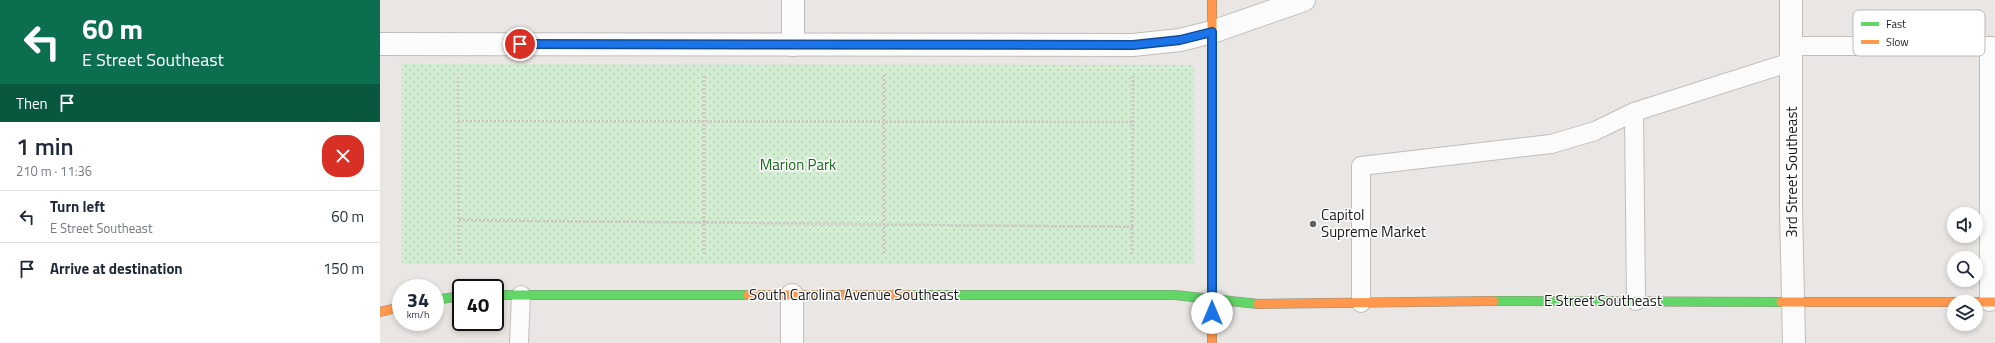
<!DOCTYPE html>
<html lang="en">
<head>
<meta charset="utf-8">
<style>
  :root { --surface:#fff; --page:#f6f6f7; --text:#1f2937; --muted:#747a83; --line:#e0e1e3 }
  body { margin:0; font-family:"Titillium Web",sans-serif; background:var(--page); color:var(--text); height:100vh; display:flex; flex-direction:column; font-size:15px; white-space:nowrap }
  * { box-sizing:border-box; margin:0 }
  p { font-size:13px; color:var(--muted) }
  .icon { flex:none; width:22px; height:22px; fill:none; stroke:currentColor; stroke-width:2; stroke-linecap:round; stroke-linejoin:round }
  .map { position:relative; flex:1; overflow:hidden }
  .details { display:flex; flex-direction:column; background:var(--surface); width:380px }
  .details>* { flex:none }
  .top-card { background:#0b6e4f; color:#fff; overflow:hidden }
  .controls { position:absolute; left:1567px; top:207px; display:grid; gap:8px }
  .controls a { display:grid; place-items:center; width:36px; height:36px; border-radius:50%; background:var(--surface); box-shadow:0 2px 6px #0003; font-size:20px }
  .speed { position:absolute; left:12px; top:279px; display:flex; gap:8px; font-size:20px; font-weight:700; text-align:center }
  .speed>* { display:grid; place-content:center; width:52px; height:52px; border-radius:50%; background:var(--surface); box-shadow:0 2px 6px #0003; line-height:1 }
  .speed small { font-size:10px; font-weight:400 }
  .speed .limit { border:2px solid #111; border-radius:6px; background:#fff; color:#111 }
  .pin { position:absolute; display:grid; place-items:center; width:34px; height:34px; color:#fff; margin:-17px; border:2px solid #fff; border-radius:50%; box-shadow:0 1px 4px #0007 }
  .me { position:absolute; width:44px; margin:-22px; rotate:0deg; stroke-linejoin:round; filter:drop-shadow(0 0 3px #0008) }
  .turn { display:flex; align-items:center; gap:14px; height:84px; padding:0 16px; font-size:18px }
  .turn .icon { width:52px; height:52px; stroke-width:2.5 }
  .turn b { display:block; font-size:28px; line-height:34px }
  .then { display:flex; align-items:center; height:38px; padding:0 16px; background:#0003; gap:8px; font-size:15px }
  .round { display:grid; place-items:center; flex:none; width:42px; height:42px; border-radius:16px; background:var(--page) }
  .summary { display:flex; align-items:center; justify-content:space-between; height:68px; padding:0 16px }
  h1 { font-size:24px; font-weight:600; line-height:30px }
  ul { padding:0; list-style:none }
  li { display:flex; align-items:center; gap:12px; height:52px; padding:0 16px; border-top:1px solid var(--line) }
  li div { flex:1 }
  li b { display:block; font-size:15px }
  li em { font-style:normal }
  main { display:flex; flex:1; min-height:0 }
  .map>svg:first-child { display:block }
</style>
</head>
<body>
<main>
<section class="details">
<div class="top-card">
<div class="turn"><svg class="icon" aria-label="left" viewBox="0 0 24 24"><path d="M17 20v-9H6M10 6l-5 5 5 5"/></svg><div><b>60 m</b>E Street Southeast</div></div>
<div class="then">Then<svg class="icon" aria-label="arrive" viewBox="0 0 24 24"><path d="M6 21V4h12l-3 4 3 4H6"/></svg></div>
</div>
<div class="summary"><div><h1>1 min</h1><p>210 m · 11:36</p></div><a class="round" style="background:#d93025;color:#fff"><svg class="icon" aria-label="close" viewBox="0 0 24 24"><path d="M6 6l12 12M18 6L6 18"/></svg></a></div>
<ul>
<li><svg class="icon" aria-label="left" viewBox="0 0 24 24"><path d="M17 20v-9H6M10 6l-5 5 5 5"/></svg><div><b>Turn left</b><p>E Street Southeast</p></div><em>60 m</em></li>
<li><svg class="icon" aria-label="arrive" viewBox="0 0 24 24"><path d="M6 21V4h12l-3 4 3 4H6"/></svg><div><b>Arrive at destination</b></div><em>150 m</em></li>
</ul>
</section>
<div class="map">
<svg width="1615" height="343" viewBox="0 0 1615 343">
  <defs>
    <pattern id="park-dots" width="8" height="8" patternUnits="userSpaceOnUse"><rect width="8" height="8" fill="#d3edd2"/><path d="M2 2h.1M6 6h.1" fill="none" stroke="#b5cbb4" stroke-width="1.8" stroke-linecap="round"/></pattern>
  </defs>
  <rect width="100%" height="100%" fill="#e9e6e3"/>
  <!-- park -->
  <polygon fill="url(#park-dots)" points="22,64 814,65 814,264 22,264"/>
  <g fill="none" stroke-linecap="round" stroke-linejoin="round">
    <defs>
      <g id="lane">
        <polyline points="1411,46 1615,46"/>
        <polyline points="1254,112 1256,301"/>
        <polyline points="1609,302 1609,46"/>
        <polyline points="981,303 981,166 1171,144 1215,131 1254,112 1411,62"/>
        <polyline points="139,343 141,295"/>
      </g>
      <g id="street">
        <polyline points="413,0 413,45"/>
        <polyline points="1411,0 1411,209 1414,343"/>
        <polyline points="0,44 753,45 800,40 832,32 924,0"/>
        <polyline points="412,343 412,295"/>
      </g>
      <g id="fast">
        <polyline points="115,295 368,295"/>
        <polyline points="531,295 795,295 878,304"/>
        <polyline points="55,300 81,296"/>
        <polyline points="1114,301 1401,302"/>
      </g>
      <g id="slow">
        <polyline points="832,0 832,343"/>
        <polyline points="368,295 531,295"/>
        <polyline points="1401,302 1615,302"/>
        <polyline points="878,304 1114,301"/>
        <polyline points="0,312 21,307"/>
      </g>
    </defs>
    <!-- lane casing -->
    <use href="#lane" stroke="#c0bebd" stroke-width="20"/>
    <!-- street casing -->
    <use href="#street" stroke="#c0bebd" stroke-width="24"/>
    <!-- fast casing -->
    <use href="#fast" stroke="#8f8f7e" stroke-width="10"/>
    <!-- slow casing -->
    <use href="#slow" stroke="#8f8f7e" stroke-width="10"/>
    <!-- path -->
    <g stroke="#cfc3c2" stroke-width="2.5" stroke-dasharray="2 2" stroke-linecap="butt">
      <polyline points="504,75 504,254"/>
      <polyline points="324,76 324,254"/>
      <polyline points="78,77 79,255"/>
      <polyline points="78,121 753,122"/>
      <polyline points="79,220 753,227"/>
      <polyline points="752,254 753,75"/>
    </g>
    <!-- lane -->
    <use href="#lane" stroke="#fcfbfb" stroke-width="18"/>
    <!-- street -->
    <use href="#street" stroke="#fcfbfb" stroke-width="22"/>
    <!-- fast -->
    <use href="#fast" stroke="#63d668" stroke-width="9"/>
    <!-- slow -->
    <use href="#slow" stroke="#ff974d" stroke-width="9"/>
  </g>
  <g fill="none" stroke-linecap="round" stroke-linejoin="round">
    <defs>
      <polyline id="route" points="140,44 753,45 800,40 832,32 832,313"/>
    </defs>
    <!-- route casing -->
    <use href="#route" stroke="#114b97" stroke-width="10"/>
    <!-- route -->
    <use href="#route" stroke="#1a73e8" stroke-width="7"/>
  </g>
  <!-- markers -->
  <circle fill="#626160" stroke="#fff" stroke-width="1.5" cx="933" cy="224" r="4"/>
  <g text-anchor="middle" stroke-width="3" stroke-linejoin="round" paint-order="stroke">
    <!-- park labels -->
    <g font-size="15" fill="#166b1b" stroke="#fff">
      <text x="418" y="170">Marion Park</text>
    </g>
    <!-- street labels -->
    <g font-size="15" fill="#1a1a1a" stroke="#fff">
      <text transform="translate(1412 172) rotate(-90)" y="5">3rd Street Southeast</text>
      <text x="474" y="300">South Carolina Avenue Southeast</text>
      <text x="1223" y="306">E Street Southeast</text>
    </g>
    <!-- poi labels -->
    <g font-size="15" fill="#1a1a1a" stroke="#fff" text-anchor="start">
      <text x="941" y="220">Capitol<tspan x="941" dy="17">Supreme Market</tspan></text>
    </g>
  </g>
  <!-- legend -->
  <rect x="1473" y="10" width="132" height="46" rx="6" fill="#fff" stroke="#bababa" stroke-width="1"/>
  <rect x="1481" y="22" width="18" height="4" fill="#63d668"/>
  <rect x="1481" y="40" width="18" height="4" fill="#ff974d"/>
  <g font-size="11" fill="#1a1a1a">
    <text x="1506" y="28">Fast</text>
    <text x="1506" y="46">Slow</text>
  </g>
</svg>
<div class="controls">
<a><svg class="icon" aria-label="sound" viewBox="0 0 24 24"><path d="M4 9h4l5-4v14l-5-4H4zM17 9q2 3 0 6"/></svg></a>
<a><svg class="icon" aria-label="search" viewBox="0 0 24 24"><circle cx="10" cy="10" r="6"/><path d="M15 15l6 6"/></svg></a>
<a><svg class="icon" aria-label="layers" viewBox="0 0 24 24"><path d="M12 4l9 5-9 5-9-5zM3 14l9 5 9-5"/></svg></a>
</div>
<div class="speed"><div>34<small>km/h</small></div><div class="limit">40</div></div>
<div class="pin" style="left:140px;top:44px;background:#d93025"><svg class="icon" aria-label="arrive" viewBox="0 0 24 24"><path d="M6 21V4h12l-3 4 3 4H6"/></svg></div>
<svg class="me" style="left:832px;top:313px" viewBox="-20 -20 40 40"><circle r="19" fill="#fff"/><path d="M0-13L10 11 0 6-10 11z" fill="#1a73e8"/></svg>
</div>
</main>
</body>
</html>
